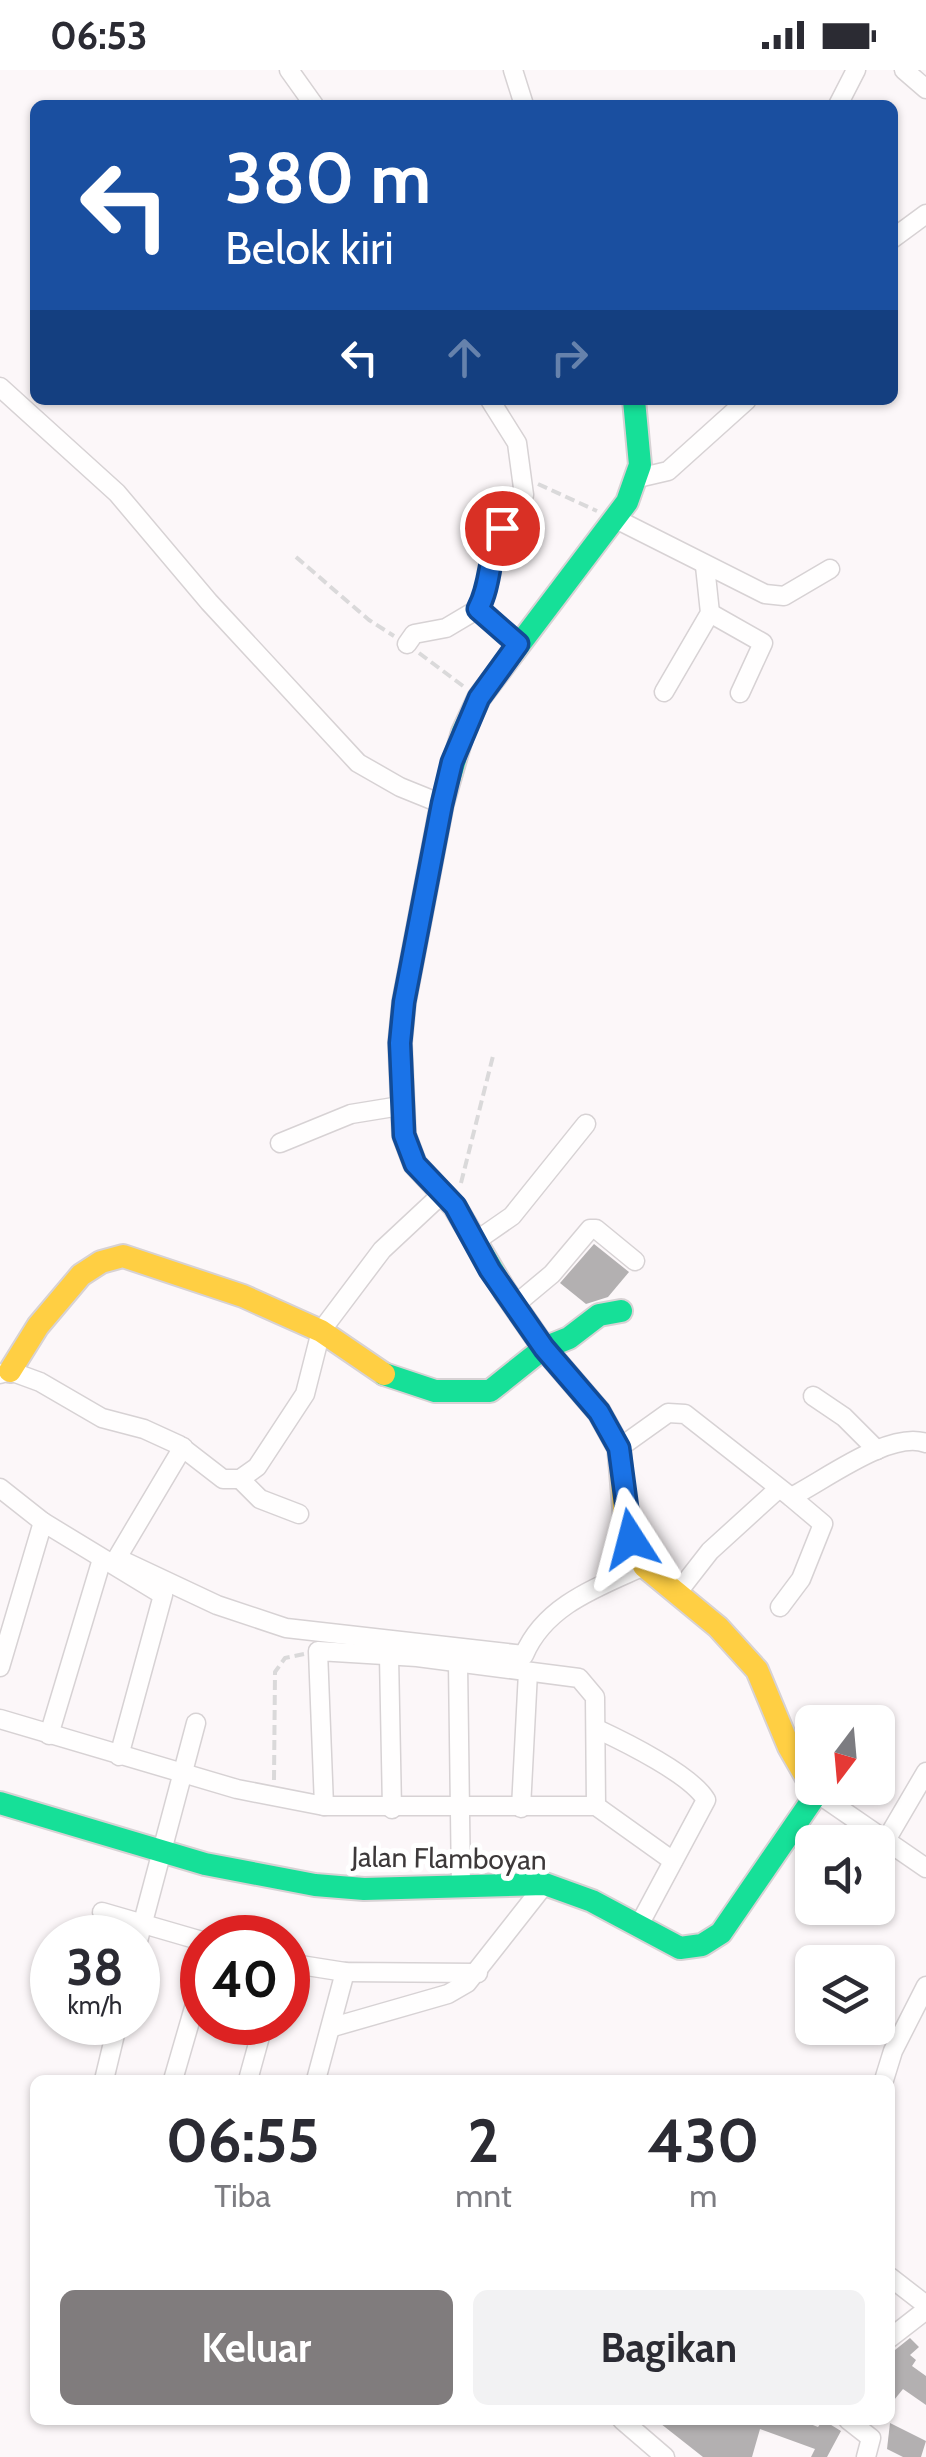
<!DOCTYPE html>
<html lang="id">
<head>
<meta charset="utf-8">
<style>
  :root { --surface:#fff; --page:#f2f2f3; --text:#2b2b33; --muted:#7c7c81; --accent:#807c7d }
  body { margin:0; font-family:Cabin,sans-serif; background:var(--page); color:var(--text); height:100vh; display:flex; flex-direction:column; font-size:38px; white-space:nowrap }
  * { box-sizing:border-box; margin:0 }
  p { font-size:32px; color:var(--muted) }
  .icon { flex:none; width:55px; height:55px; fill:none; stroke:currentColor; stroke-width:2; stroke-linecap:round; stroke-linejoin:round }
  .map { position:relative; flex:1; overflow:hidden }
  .details { position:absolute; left:30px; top:2005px; width:865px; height:350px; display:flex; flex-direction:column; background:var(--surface); border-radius:15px; box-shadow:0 2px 8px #0004 }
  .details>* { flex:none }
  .banner { position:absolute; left:30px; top:30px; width:868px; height:305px; border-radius:15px; box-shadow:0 2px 8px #0004; background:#1a4fa0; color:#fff; overflow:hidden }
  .needle { width:65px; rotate:196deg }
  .fabs { position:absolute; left:795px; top:1635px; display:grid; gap:20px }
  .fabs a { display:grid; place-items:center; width:100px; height:100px; border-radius:15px; background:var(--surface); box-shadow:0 2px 8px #0004; font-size:50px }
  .speed { position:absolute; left:30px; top:1845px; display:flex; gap:20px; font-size:50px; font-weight:700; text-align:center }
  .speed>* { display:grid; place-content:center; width:130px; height:130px; border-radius:50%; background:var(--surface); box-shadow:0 2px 8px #0004; line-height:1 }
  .speed small { font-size:25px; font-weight:400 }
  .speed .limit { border:15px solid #d22; background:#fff; color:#111 }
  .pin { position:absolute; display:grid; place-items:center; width:85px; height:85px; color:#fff; margin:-42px; border:5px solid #fff; border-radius:50%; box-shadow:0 2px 10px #0007 }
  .me { position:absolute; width:110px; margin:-55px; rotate:351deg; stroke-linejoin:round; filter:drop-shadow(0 0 8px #0008) }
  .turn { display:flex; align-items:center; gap:35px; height:210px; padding:0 30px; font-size:45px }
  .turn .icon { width:130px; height:130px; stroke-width:2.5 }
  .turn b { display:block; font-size:70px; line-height:85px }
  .lanes { display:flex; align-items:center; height:95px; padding:0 30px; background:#0003; justify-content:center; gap:50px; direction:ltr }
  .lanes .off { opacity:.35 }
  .eta { display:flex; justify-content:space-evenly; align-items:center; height:170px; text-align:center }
  .eta b { font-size:60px; font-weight:700; line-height:70px }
  .button { display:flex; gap:20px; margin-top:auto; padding:20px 30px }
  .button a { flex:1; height:115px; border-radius:15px; background:var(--accent); color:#fff; font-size:40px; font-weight:700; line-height:115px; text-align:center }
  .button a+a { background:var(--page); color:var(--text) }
  .status { display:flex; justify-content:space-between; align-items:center; height:70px; padding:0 50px; background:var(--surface); direction:ltr }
  .status svg { height:28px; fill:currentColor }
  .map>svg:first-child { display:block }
</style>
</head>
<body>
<div class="status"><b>06:53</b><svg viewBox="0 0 49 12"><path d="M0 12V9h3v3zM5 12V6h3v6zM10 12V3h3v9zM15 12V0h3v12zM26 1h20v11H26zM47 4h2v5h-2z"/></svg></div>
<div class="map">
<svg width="926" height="2387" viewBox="0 0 926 2387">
  <rect width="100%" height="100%" fill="#fcf7f9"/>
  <!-- building -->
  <g fill="#b3b0b1">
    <polygon points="594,1174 629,1202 608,1227 586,1234 560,1213"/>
    <polygon points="910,2268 919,2277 910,2285 916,2290 912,2296 926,2306 926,2335 903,2319 890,2335 890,2284"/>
    <polygon points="656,2350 800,2350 818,2357 823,2350 841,2361 827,2387 811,2387 815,2379 760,2359 752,2387 703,2387"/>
    <polygon points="890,2353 926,2371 921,2387 903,2387 887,2379"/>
  </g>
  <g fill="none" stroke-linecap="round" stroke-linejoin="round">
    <defs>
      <g id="street">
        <polyline points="289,0 314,35"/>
        <polyline points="513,0 524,35"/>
        <polyline points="904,0 926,19"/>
        <polyline points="838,35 856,0"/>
        <polyline points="892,169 926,144"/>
        <polyline points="0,317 117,423 209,532 358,693 400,717 442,734"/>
        <polyline points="638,408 668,401 747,330"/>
        <polyline points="616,449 765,524 784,526 830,499"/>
        <polyline points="478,539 490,510 496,469 524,425 517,373 490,330"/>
        <polyline points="710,543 763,573 740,623"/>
        <polyline points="407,574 414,564 446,558 478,539 518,574"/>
        <polyline points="664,622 710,543 705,496"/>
        <polyline points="280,1073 351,1044 400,1036"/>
        <polyline points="476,1171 512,1146 586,1054"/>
        <polyline points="516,1234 552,1204 590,1159 596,1159 635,1191"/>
        <polyline points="0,1304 10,1301 40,1312 102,1348 144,1359 179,1375 223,1409 240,1409 257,1397 305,1324 321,1261 382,1180 442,1124"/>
        <polyline points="813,1326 844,1347 877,1380"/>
        <path d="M183,1377L117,1488L217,1535L286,1558L524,1585C545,1535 598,1517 644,1496"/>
        <path d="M619,1378L668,1343L685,1344L791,1427C825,1410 890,1360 926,1373"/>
        <polyline points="240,1409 260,1429 299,1444"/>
        <polyline points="0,1418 43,1452"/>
        <polyline points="678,1522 710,1481 777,1420"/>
        <polyline points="780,1537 801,1509 823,1454 791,1427"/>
        <polyline points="389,1586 392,1739"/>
        <polyline points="458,1593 461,1817"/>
        <polyline points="0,1597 43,1452 163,1525 119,1686"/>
        <polyline points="0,1649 237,1719 324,1736 596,1736 673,1791"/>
        <path d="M597,1659C625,1672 692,1705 706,1730L638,1857"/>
        <polyline points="49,1665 102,1489"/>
        <polyline points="817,1723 926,1798"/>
        <polyline points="324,1736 318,1581 417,1587 579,1608 595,1627 596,1736"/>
        <polyline points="521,1738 528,1602"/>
        <polyline points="885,1772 926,1702"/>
        <polyline points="102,1842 202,1871"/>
        <polyline points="138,1871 196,1653"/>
        <polyline points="288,1893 345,1902 478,1903"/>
        <polyline points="333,1957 448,1924 467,1913 545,1814"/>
        <polyline points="104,2010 118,1952"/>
        <polyline points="173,2010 202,1910"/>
        <polyline points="248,2010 264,1952"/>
        <polyline points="316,2010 345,1902"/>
        <polyline points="884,2010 893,1981 926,1916"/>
        <polyline points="890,2207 926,2235"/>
        <polyline points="890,2268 926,2240"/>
        <polyline points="622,2350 665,2387"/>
        <polyline points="848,2350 871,2368 866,2387"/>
      </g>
      <g id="fast">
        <polyline points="506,1223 455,1137 415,1094 404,1065 400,973 404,932 442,734 463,662 479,628 627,432 640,395 634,330"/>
        <polyline points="384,1304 435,1321 490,1321 544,1278 569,1268 599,1245 621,1241"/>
        <polyline points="0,1733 205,1794 315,1815 364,1819 545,1814 592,1831 680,1878 702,1875 721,1863 817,1723 813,1718"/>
      </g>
      <g id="slow">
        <polyline points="506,1223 544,1278 599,1342 619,1378 625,1449 644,1496 718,1557 757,1600 789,1677 812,1717"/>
        <polyline points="10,1301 38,1256 81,1205 101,1192 123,1186 243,1226 321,1261 384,1304"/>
      </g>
    </defs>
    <!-- street casing -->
    <use href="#street" stroke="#d7d2d4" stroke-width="21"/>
    <!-- fast casing -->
    <use href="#fast" stroke="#d7d2d4" stroke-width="26"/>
    <!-- slow casing -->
    <use href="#slow" stroke="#d7d2d4" stroke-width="26"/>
    <!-- path -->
    <g stroke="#dad9da" stroke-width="4" stroke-dasharray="10 5" stroke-linecap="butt">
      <polyline points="538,414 597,441"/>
      <polyline points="296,487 369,550 394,566"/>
      <polyline points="419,583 463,616"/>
      <polyline points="461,1113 494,982"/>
      <polyline points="274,1710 275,1602 285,1588 304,1584"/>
    </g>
    <!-- street -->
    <use href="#street" stroke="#fffefe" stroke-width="18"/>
    <!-- fast -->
    <use href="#fast" stroke="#16e098" stroke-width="22"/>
    <!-- slow -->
    <use href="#slow" stroke="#ffcf43" stroke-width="22"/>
  </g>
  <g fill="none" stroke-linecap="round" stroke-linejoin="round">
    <defs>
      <path id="route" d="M502,458C488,483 492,513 478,539L518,574L479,628L452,692L442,734L404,932L400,973L404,1065L415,1094L455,1136L490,1200L544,1278L599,1342L619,1378L631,1469"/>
    </defs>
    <!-- route casing -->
    <use href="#route" stroke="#114b97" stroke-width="25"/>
    <!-- route -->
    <use href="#route" stroke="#1a73e8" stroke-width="18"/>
  </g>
  <g text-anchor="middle" stroke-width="10" stroke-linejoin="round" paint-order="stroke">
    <!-- street labels -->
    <g font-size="28" fill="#3d393a" stroke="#fff">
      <text transform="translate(449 1788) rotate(1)" y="10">Jalan Flamboyan</text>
    </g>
  </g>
</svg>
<div class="fabs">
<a><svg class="needle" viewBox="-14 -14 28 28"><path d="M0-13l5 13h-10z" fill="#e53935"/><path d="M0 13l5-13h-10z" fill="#7c7c81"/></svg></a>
<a><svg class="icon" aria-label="sound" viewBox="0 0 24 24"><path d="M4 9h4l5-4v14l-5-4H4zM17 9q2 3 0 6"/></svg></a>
<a><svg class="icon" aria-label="layers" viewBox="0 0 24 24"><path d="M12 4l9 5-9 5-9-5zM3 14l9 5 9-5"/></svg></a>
</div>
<div class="speed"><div>38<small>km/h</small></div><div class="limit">40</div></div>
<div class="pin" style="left:502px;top:458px;background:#d93025"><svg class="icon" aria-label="arrive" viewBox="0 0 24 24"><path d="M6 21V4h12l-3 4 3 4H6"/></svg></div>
<svg class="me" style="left:631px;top:1469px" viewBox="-20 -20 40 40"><path d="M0-17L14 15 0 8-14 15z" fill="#1a73e8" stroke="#fff" stroke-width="4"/></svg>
<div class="banner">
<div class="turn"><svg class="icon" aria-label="left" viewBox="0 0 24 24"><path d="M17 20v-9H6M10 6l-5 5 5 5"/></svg><div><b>380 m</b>Belok kiri</div></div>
<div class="lanes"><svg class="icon" aria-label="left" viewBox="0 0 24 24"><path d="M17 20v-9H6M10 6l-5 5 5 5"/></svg><svg class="icon off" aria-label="ahead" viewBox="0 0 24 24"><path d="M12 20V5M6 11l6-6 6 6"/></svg><svg class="icon off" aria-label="right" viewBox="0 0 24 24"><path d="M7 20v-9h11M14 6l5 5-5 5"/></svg></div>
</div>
<section class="details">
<div class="eta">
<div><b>06:55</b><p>Tiba</p></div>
<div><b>2</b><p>mnt</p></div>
<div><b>430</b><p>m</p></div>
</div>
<div class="button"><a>Keluar</a><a>Bagikan</a></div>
</section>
</div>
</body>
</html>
